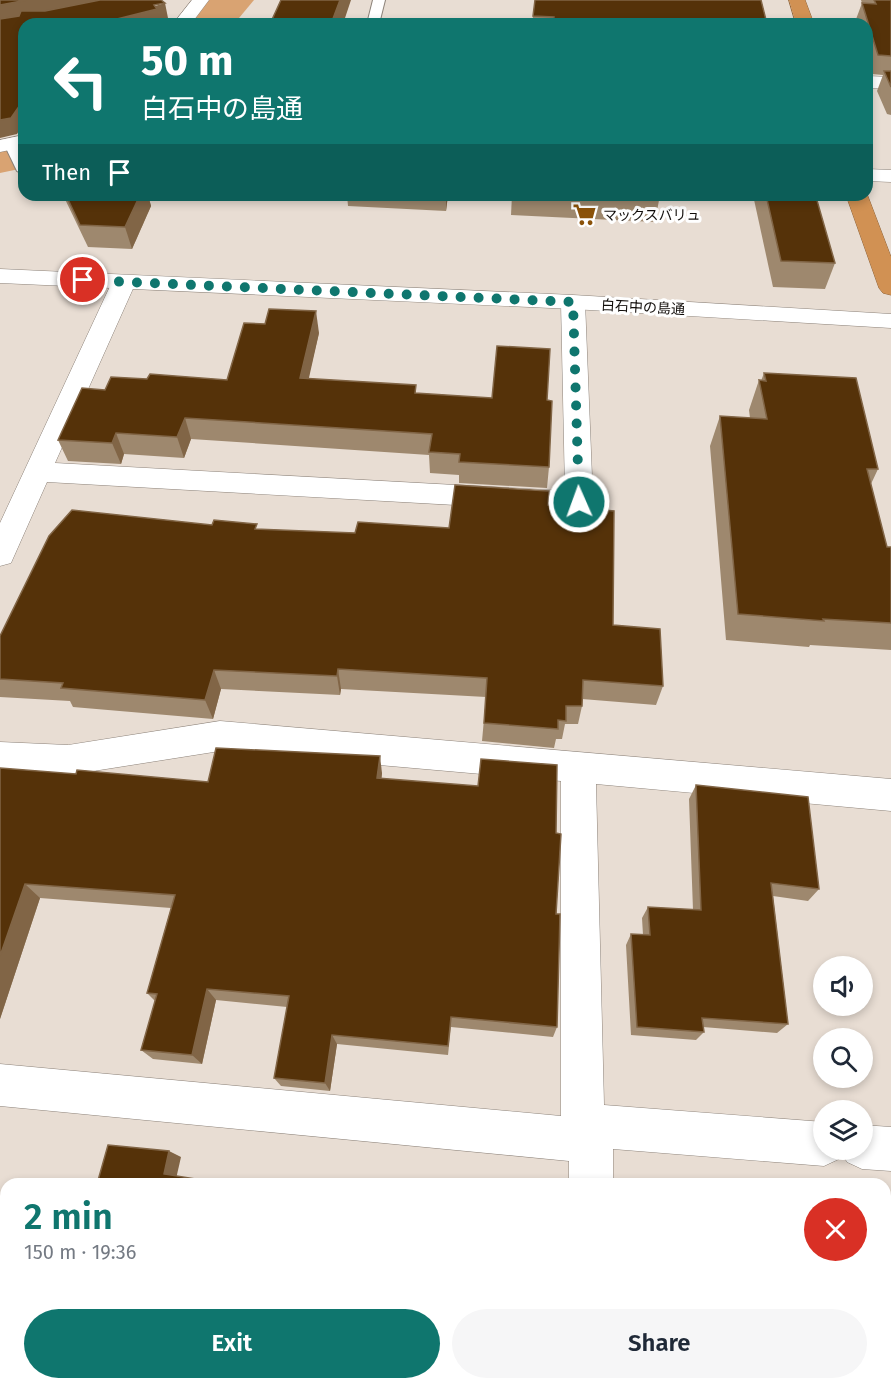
<!DOCTYPE html>
<html lang="en">
<head>
<meta charset="utf-8">
<style>
  :root { --surface:#fff; --page:#f6f6f7; --text:#1f2937; --muted:#747a83; --accent:#0f766e }
  body { margin:0; font-family:"Fira Sans","Noto Sans JP",sans-serif; background:var(--page); color:var(--text); height:100vh; display:flex; flex-direction:column; font-size:22px; white-space:nowrap }
  * { box-sizing:border-box; margin:0 }
  p { font-size:20px; color:var(--muted) }
  .icon { flex:none; width:33px; height:33px; fill:none; stroke:currentColor; stroke-width:2; stroke-linecap:round; stroke-linejoin:round }
  .map { position:relative; flex:1; overflow:hidden }
  .side { position:absolute; left:0px; top:1178px; width:891px; height:212px; display:flex; flex-direction:column; background:var(--surface); border-radius:18px 18px 0 0; box-shadow:0 3px 9px #0003 }
  .side>* { flex:none }
  .hud { position:absolute; left:18px; top:18px; width:855px; height:183px; border-radius:18px; box-shadow:0 3px 9px #0003; background:#0f766e; color:#fff; overflow:hidden }
  .fabs { position:absolute; left:813px; top:956px; display:grid; gap:12px }
  .fabs a { display:grid; place-items:center; width:60px; height:60px; border-radius:50%; background:var(--surface); box-shadow:0 3px 9px #0003; font-size:30px }
  .pin { position:absolute; display:grid; place-items:center; width:51px; height:51px; color:#fff; margin:-26px; border:3px solid #fff; border-radius:50%; box-shadow:0 2px 6px #0007 }
  .me { position:absolute; width:66px; margin:-33px; rotate:358deg; stroke-linejoin:round; filter:drop-shadow(0 0 4px #0008) }
  .turn { display:flex; align-items:center; gap:21px; height:126px; padding:0 24px; font-size:27px }
  .turn .icon { width:78px; height:78px; stroke-width:2.5 }
  .turn b { display:block; font-size:42px; line-height:51px }
  .then { display:flex; align-items:center; height:57px; padding:0 24px; background:#0003; gap:12px; font-size:22px }
  .round { display:grid; place-items:center; flex:none; width:63px; height:63px; border-radius:32px; background:var(--page) }
  .overview { display:flex; align-items:center; justify-content:space-between; height:102px; padding:0 24px }
  h1 { font-size:36px; font-weight:600; line-height:45px; color:var(--accent) }
  .cta { display:flex; gap:12px; margin-top:auto; padding:12px 24px }
  .cta a { flex:1; height:69px; border-radius:36px; background:var(--accent); color:#fff; font-size:24px; font-weight:600; line-height:69px; text-align:center }
  .cta a+a { background:var(--page); color:var(--text) }
  .map>svg:first-child { display:block }
</style>
</head>
<body>
<div class="map">
<svg width="891" height="1388" viewBox="0 0 891 1388">
  <rect width="100%" height="100%" fill="#e8ddd3"/>
  <g fill="none" stroke-linecap="round" stroke-linejoin="round">
    <!-- river -->
    <g fill="#d9a372" fill-rule="evenodd">
      <polygon points="208,0 254,0 234,24 187,24"/>
      <polygon points="24,136 24,168 0,173 0,141"/>
    </g>
    <defs>
      <g id="lane">
        <polygon points="373,0 385,0 379,24 367,24"/>
        <polygon points="11,140 16,141 24,157 24,175 17,171 4,144"/>
      </g>
      <g id="street">
        <polygon points="192,0 209,0 191,24 173,24"/>
        <polygon points="867,76 891,77 891,89 867,88"/>
        <polygon points="24,135 24,147 0,152 0,140"/>
        <polygon points="867,169 891,170 891,182 867,181"/>
        <polygon points="124,275 132,277 136,282 55,463 565,491 561,302 565,297 581,297 585,302 593,502 589,509 579,512 47,482 11,563 0,566 0,523 112,282 116,277"/>
        <polygon points="220,721 891,779 891,811 596,784 604,1105 824,1122 824,1149 862,1149 862,1125 891,1127 891,1171 862,1169 847,1162 842,1152 839,1159 824,1166 613,1149 613,1184 569,1184 569,1161 0,1106 0,1064 561,1116 561,781 220,751 68,775 0,772 0,742 68,745"/>
        <rect x="566" y="1383" width="50" height="5"/>
      </g>
      <polygon id="secondary" points="0,269 573,295 891,314 891,328 573,309 0,283"/>
      <g id="highway">
        <polygon points="789,0 805,0 814,24 796,24"/>
        <polygon points="867,194 891,257 891,295 883,293 879,288 846,195"/>
      </g>
    </defs>
    <!-- lane casing -->
    <use href="#lane" stroke="#8c8279" stroke-width="2"/>
    <!-- street casing -->
    <use href="#street" stroke="#8c8279" stroke-width="1"/>
    <!-- secondary casing -->
    <use href="#secondary" stroke="#8c8279" stroke-width="1"/>
    <!-- highway casing -->
    <use href="#highway" stroke="#8e6339" stroke-width="1"/>
    <!-- lane -->
    <use href="#lane" fill="#fff" fill-rule="evenodd"/>
    <!-- street -->
    <use href="#street" fill="#fff" fill-rule="evenodd"/>
    <!-- secondary -->
    <use href="#secondary" fill="#fff" fill-rule="evenodd"/>
    <!-- highway -->
    <use href="#highway" fill="#d19153" fill-rule="evenodd"/>
  </g>
  <!-- wall -->
  <g fill="#9e886e">
    <polygon points="861,0 891,0 891,115 887,114 877,91 883,75 872,74 867,59 867,24 856,24 855,22 862,3"/>
    <polygon points="533,16 767,24 532,24"/>
    <polygon points="63,195 148,195 151,206 132,249 88,247"/>
    <polygon points="347,195 448,195 446,211 348,206"/>
    <polygon points="512,195 660,195 655,222 511,215"/>
    <polygon points="753,195 809,195 835,263 825,289 773,287"/>
    <polygon points="319,333 308,379 416,385 416,393 492,398 547,400 549,467 547,488 459,483 459,475 430,473 429,455 191,439 184,458 124,454 121,464 68,461 58,440 105,390 147,379 227,380"/>
    <polygon points="764,373 878,469 871,484 887,547 891,547 891,650 810,645 809,647 726,640 710,446 720,416 750,418 749,410 759,380 761,381"/>
    <polygon points="548,505 613,625 663,686 656,705 582,699 582,706 578,724 565,724 562,739 556,739 554,748 482,741 486,697 341,689 340,695 221,689 213,719 73,707 70,701 0,697 0,636 212,525 258,529 355,533 449,528"/>
    <polygon points="0,768 76,774 208,782 382,773 381,779 556,833 557,1027 553,1037 451,1027 448,1055 337,1044 330,1091 281,1086 274,1078 287,1007 216,1000 202,1064 153,1059 141,1050 155,1001 147,993 171,908 40,898 0,1019"/>
    <polygon points="696,785 819,889 808,901 773,896 788,1024 777,1033 703,1027 704,1032 696,1040 631,1035 626,945 631,934 643,935 642,918 648,907 693,910 689,799"/>
    <polygon points="696,1383 885,1383 891,1388 696,1388"/>
  </g>
  <!-- shaded-wall -->
  <g fill="#816546">
    <polygon points="27,0 111,0 0,21 0,5"/>
    <polygon points="340,0 351,0 343,24 331,24"/>
    <polygon points="165,3 168,18 160,20 161,24 97,24"/>
    <polygon points="22,102 24,109 24,123 17,134 0,138 0,120"/>
    <polygon points="140,195 148,195 151,206 132,249 125,227"/>
    <polygon points="446,195 448,195 446,211"/>
    <polygon points="316,311 319,333 304,400 300,378"/>
    <polygon points="185,418 191,439 184,458 177,437"/>
    <polygon points="116,433 124,454 121,464 112,443"/>
    <polygon points="338,669 341,689 340,695 337,676"/>
    <polygon points="214,670 221,689 213,719 205,700"/>
    <polygon points="380,756 382,773 380,796 377,778"/>
    <polygon points="25,884 40,898 0,1019 0,956"/>
    <polygon points="207,989 216,1000 202,1064 192,1055"/>
    <polygon points="332,1035 337,1044 330,1091 325,1083"/>
    <polygon points="169,1151 181,1157 176,1179 164,1174"/>
    <polygon points="0,1207 3,1207 0,1216"/>
    <polygon points="341,1383 345,1383 345,1388 340,1388"/>
  </g>
  <!-- building -->
  <g fill="#553209" stroke="#816546" stroke-width="1.5">
    <polygon points="0,0 27,0 0,5"/>
    <polygon points="100,0 161,0 165,3 154,5 157,9 97,24 24,24 24,107 22,102 11,118 0,120 0,19 19,16 21,11 45,11"/>
    <polygon points="281,0 340,0 331,24 270,24"/>
    <polygon points="535,0 761,0 767,24 553,24 554,17 533,16"/>
    <polygon points="874,0 891,0 891,56 878,55 862,3 876,4"/>
    <polygon points="884,71 891,71 891,87"/>
    <polygon points="66,195 140,195 125,227 80,225"/>
    <polygon points="766,195 809,195 809,197 816,197 835,263 781,261"/>
    <polygon points="269,309 316,311 300,378 416,385 415,393 492,398 497,346 550,349 547,400 552,401 549,467 459,462 460,454 429,452 432,434 185,418 177,437 116,433 112,443 58,440 82,388 105,390 111,377 147,379 150,374 227,380 244,323 265,324"/>
    <polygon points="764,373 856,378 878,469 867,469 887,547 891,547 891,623 823,619 824,621 738,614 720,416 767,419 759,380 766,381"/>
    <polygon points="455,485 549,491 548,505 614,511 613,625 660,629 663,686 583,680 582,706 566,706 566,721 558,720 558,729 484,723 487,678 338,669 337,676 214,670 205,700 61,688 63,683 0,679 0,636 49,536 72,510 212,525 214,520 257,524 255,529 355,533 358,522 449,528"/>
    <polygon points="216,748 380,756 377,778 478,786 481,759 557,765 556,833 561,834 556,914 560,914 557,1027 451,1017 448,1046 332,1035 325,1083 274,1078 289,996 207,989 192,1055 141,1050 157,994 147,993 175,895 25,884 0,956 0,768 76,774 77,770 208,782"/>
    <polygon points="696,785 808,797 819,889 771,883 788,1024 702,1018 704,1032 637,1027 631,934 650,935 648,907 701,910"/>
    <polygon points="108,1145 169,1151 164,1174 227,1184 97,1184"/>
    <polygon points="885,1261 891,1261 891,1388 711,1388 710,1383 885,1383"/>
    <polygon points="161,1383 341,1383 340,1388 160,1388"/>
    <polygon points="374,1383 547,1383 546,1388 409,1388"/>
  </g>
  <g fill="none" stroke-linecap="round" stroke-linejoin="round">
    <!-- route -->
    <polyline stroke="#0f766e" stroke-width="10" stroke-dasharray="0 18" points="83,280 573,302 579,502"/>
  </g>
  <!-- icons -->
  <defs>
    <symbol id="supermarket-bare" viewBox="-9 -9 18 18"><path d="M-6-5.5h2.5l.6 2H6L4.5 2H-2.5L-4.4-4H-6ZM-1.5 3.2a1.3 1.3 0 1 0 .1 0ZM3 3.2a1.3 1.3 0 1 0 .1 0Z" fill="#8b520a" stroke="#fff" stroke-width="2.5" paint-order="stroke"/></symbol>
  </defs>
  <g fill-rule="evenodd">
    <use href="#supermarket-bare" x="568" y="198" width="33" height="33"/>
  </g>
  <g text-anchor="middle" stroke-width="6" stroke-linejoin="round" paint-order="stroke">
    <!-- far-poi labels -->
    <g font-size="14" fill="#110d0a" stroke="#fff" text-anchor="start">
      <text x="603" y="220">マックスバリュ</text>
    </g>
    <!-- far-street labels -->
    <g font-size="14" fill="#110d0a" stroke="#fff">
      <text transform="translate(643 307) rotate(3)" y="5">白石中の島通</text>
    </g>
  </g>
</svg>
<div class="fabs">
<a><svg class="icon" aria-label="sound" viewBox="0 0 24 24"><path d="M4 9h4l5-4v14l-5-4H4zM17 9q2 3 0 6"/></svg></a>
<a><svg class="icon" aria-label="search" viewBox="0 0 24 24"><circle cx="10" cy="10" r="6"/><path d="M15 15l6 6"/></svg></a>
<a><svg class="icon" aria-label="layers" viewBox="0 0 24 24"><path d="M12 4l9 5-9 5-9-5zM3 14l9 5 9-5"/></svg></a>
</div>
<div class="pin" style="left:83px;top:280px;background:#d93025"><svg class="icon" aria-label="arrive" viewBox="0 0 24 24"><path d="M6 21V4h12l-3 4 3 4H6"/></svg></div>
<svg class="me" style="left:579px;top:502px" viewBox="-20 -20 40 40"><circle r="17" fill="#0f766e" stroke="#fff" stroke-width="3"/><path d="M0-11L8 9 0 5-8 9z" fill="#fff"/></svg>
<div class="hud">
<div class="turn"><svg class="icon" aria-label="left" viewBox="0 0 24 24"><path d="M17 20v-9H6M10 6l-5 5 5 5"/></svg><div><b>50 m</b>白石中の島通</div></div>
<div class="then">Then<svg class="icon" aria-label="arrive" viewBox="0 0 24 24"><path d="M6 21V4h12l-3 4 3 4H6"/></svg></div>
</div>
<section class="side">
<div class="overview"><div><h1>2 min</h1><p>150 m · 19:36</p></div><a class="round" style="background:#d93025;color:#fff"><svg class="icon" aria-label="close" viewBox="0 0 24 24"><path d="M6 6l12 12M18 6L6 18"/></svg></a></div>
<div class="cta"><a>Exit</a><a>Share</a></div>
</section>
</div>
</body>
</html>
